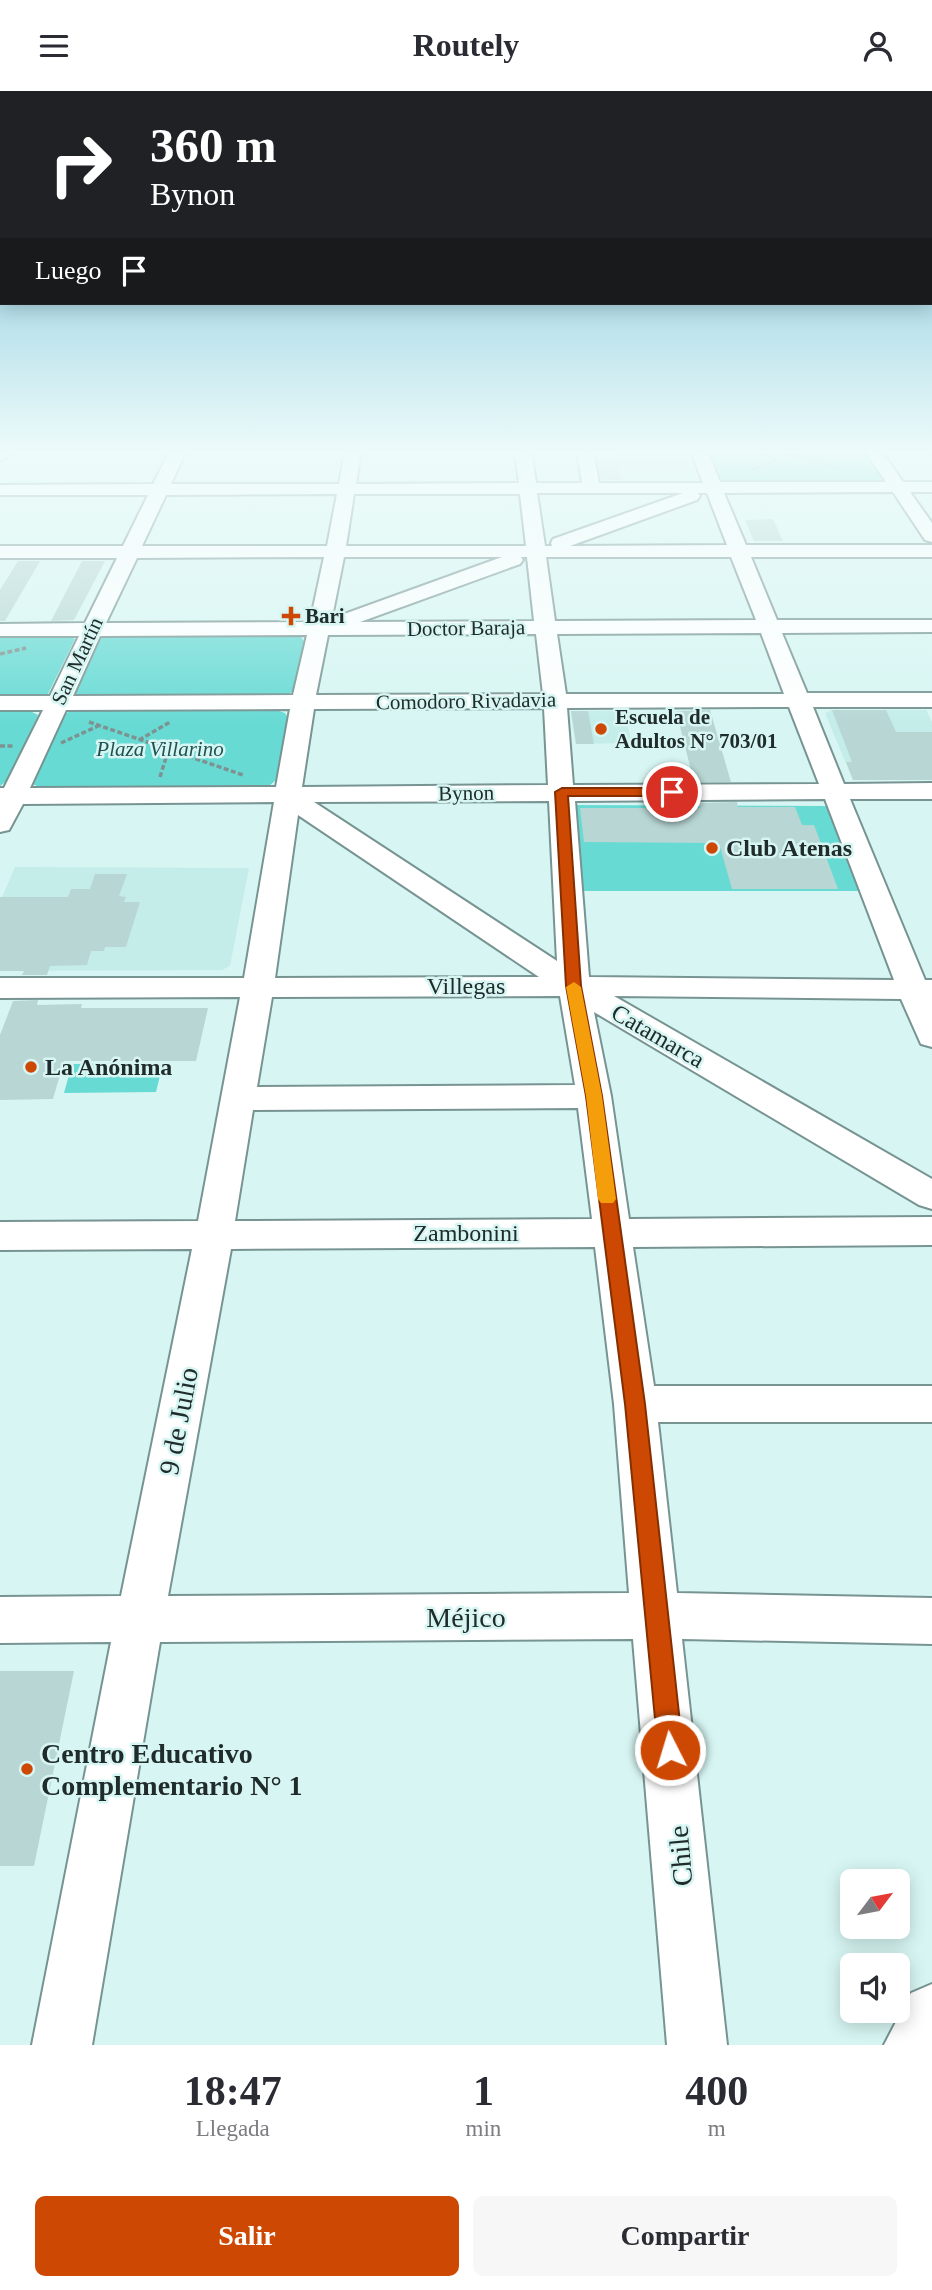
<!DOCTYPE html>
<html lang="es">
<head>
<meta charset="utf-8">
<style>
  :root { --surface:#fff; --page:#f7f7f7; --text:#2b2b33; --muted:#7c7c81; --accent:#cd4802 }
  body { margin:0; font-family:Georgia,serif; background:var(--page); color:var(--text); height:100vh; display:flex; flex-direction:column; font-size:26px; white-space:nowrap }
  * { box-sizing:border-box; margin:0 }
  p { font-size:23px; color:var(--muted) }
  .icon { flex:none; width:38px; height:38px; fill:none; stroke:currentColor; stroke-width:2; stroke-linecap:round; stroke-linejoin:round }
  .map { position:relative; height:1954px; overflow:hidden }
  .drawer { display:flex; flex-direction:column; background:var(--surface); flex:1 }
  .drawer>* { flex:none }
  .banner { position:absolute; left:0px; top:0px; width:933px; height:214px; box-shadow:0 4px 18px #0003; background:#202124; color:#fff; overflow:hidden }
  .needle { width:46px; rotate:58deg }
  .fabs { position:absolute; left:840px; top:1778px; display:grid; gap:14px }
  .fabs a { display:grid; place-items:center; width:70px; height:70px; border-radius:10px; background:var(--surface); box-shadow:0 4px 18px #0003; font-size:35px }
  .pin { position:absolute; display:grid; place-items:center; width:60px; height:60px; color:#fff; margin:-30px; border:4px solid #fff; border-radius:50%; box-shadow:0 2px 7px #0007 }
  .me { position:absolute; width:77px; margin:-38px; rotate:355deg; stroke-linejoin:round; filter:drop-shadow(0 0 5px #0008) }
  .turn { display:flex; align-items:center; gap:24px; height:147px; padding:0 35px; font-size:32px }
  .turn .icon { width:91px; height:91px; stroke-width:2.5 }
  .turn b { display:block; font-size:49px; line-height:60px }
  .then { display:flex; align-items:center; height:66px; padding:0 35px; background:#0003; gap:14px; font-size:26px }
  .eta { display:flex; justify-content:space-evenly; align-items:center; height:119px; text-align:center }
  .eta b { font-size:42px; font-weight:600; line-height:49px }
  .cta { display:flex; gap:14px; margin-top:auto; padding:14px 35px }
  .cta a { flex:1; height:80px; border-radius:10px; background:var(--accent); color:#fff; font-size:28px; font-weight:600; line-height:80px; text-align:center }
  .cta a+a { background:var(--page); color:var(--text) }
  header { display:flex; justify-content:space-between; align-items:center; height:91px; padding:0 35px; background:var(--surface); font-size:32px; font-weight:600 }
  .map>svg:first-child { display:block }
</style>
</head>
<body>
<header><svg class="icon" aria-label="menu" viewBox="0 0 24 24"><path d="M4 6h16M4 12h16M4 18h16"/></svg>Routely<svg class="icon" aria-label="person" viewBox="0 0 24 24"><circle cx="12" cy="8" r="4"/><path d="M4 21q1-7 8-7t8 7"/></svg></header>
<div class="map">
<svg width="932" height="1954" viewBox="0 0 932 1954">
  <rect width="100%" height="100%" fill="#d7f6f3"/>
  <!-- built -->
  <g fill="#c4ede9">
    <polygon points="613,361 685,361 697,391 622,391"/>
    <polygon points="832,619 926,619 932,631 932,689 853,689 825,622"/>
    <polygon points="578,620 624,620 632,652 576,653 571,623"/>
    <polygon points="15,776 249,777 230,875 222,879 0,880 0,811"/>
  </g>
  <!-- green -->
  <g fill="#68dad4">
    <polygon points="708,360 867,360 887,388 882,392 726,391 721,390"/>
    <polygon points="292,543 301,546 304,550 294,599 288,604 79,605 74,602 97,548 104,544"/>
    <polygon points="0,544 65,544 75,548 48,603 35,606 0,606"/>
    <polygon points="0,619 28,619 38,624 8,689 0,695"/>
    <polygon points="276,619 285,622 288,627 276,689 269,695 42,697 32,693 62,625 70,620"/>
    <polygon points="572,714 830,715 862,800 583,800"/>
    <polygon points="163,972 156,1001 64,1002 72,973"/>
  </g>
  <!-- building -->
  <g fill="#b8d7d4">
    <polygon points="597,369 616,369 622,389 601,389"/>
    <polygon points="773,428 783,450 754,450 745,429"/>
    <polygon points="18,470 40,470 5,530 0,530 0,499"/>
    <polygon points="82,470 105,470 74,529 51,530"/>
    <polygon points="710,619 731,691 694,691 676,620"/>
    <polygon points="832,619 886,619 896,641 932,641 932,689 853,689 846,671 852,671"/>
    <polygon points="571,620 588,620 594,653 576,653"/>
    <polygon points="737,711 738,716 795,716 802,734 814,734 838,798 732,798 719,752 584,751 580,717 700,717 699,712"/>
    <polygon points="95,783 127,783 119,805 126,806 124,811 140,811 126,856 105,856 104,860 91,860 87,874 50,875 47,884 22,884 24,880 0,880 0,806 68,806 71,798 90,798"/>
    <polygon points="38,909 37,914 82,913 81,917 208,917 196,970 64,970 53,1008 0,1009 0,944 13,910"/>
    <polygon points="0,1580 74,1580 34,1775 0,1775"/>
  </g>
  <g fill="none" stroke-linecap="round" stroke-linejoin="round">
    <defs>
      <g id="minor">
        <polygon points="0,360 11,360 6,367 0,369"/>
        <path d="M170,360H186L171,393H339L345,360H361L356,393L519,392L515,360H531L536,392H582L577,360H593L599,392H703L691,360H707L720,391H886L865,360H881L903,391H932V401H910L932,432V451L925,449L893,401L724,402L746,454H932V466H751L777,529H932V541L782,542L807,602H932V616H813L844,693L932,692V708H850L925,889H932V956L921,953L901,908L614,905L932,1088V1118L919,1114L594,921L611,1005L629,1128L932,1126V1154L633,1156L654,1295H932V1331H658L677,1502L932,1507V1553L682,1548L727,1954H667L633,1548L160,1551L92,1954H32L111,1551L0,1552V1506L121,1505L192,1158L0,1159V1131L198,1130L240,906L0,907V887H244L274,711L23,713L9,739L0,741V697H4L43,619H0V605H50L79,545H0V533L85,532L117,467H0V455H123L148,404H0V394L153,393ZM537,402H683L553,448L551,452L552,455H545ZM698,402H707L727,454L570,455L697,409L700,405ZM337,403L327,455H142L166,404ZM354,403H520L526,455H346ZM324,466L310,531L106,532L137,467ZM344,466H502L336,526L331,531ZM521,466H527L534,530L360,531L520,473L523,469ZM546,466H731L756,529L555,530ZM761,542L784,603H566L557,543ZM536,543L543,603L316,604L328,544ZM307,544L293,604L73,605L100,545ZM789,616L819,693L573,694L567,617ZM544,617L548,694L302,696L314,618ZM290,618L276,696L30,697L66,619ZM825,708L894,889L589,886L575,710ZM549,710L557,870L314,711ZM298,724L539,886L275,887ZM560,905L575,994L257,996L272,906ZM578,1017L592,1128L235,1130L253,1019ZM595,1156L614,1313L629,1502L168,1505L231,1158Z"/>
        <polygon points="932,1893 932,1954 884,1954 911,1902"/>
      </g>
    </defs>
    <!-- minor casing -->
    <use href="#minor" stroke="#779492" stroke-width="4"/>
    <!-- path-far1 -->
    <g stroke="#7d9391" stroke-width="2.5" stroke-dasharray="3.5 2" stroke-linecap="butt">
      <polyline points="777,360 840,378"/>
      <polyline points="753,379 797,360"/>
    </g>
    <!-- path -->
    <g stroke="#7d9391" stroke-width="3.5" stroke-dasharray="5 2.5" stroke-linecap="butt">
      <polyline points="0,563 26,557"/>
      <polyline points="89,631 243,684"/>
      <polyline points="139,649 170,631"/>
      <polyline points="61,652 98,635"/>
      <polyline points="0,655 13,655"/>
      <polyline points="160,686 168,660"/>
    </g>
    <!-- minor -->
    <use href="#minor" fill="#fff" fill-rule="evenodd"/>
  </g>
  <!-- sky -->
  <linearGradient id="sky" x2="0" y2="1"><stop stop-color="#61b5d2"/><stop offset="0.57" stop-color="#edfbfa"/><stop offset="1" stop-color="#edfbfa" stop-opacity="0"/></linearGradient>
  <rect width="932" height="633" fill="url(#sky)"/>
  <!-- route -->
  <polygon fill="#cd4802" stroke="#852f01" stroke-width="2" points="562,697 672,697 678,701 672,705 568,705 581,895 602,1005 645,1313 683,1659 679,1668 670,1672 661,1668 658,1659 625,1313 586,1005 566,895 555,701"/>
  <!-- slow -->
  <polygon fill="#f59e0b" points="574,891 581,896 602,1005 616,1108 613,1112 601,1112 598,1108 586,1005 566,896"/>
  <!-- markers -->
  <g fill="#cd4802" stroke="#d7f6f3" stroke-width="2.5">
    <path d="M287.5 514.5h7v7h7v7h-7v7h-7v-7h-7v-7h7z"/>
    <circle cx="601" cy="638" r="7"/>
    <circle cx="712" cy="757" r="7"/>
    <circle cx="31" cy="976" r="7"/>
    <circle cx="27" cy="1678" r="7"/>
  </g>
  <g text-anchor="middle" stroke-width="5" stroke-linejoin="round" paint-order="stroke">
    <!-- far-poi labels -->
    <g font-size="21" font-weight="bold" fill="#202c2b" stroke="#d7f6f3" text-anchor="start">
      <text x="305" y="532">Bari</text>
      <text x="615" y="633">Escuela de<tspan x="615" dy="24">Adultos N° 703/01</tspan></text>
    </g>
    <!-- far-street labels -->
    <g font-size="21" fill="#202c2b" stroke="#d7f6f3">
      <text transform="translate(466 537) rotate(-1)" y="7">Doctor Baraja</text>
      <text transform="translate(77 570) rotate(-65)" y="7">San Martín</text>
      <text transform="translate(466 610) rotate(-1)" y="7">Comodoro Rivadavia</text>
      <text transform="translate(466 702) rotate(-1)" y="7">Bynon</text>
    </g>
    <!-- far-park labels -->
    <g font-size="21" font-style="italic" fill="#1f5351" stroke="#d7f6f3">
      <text x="160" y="665">Plaza Villarino</text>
    </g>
    <!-- poi labels -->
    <g font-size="24" font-weight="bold" fill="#202c2b" stroke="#d7f6f3" text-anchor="start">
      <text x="726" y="765">Club Atenas</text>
      <text x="45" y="984">La Anónima</text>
    </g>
    <!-- street labels -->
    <g font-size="24" fill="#202c2b" stroke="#d7f6f3">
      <text x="466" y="903">Villegas</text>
      <text transform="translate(658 945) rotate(30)" y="8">Catamarca</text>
      <text x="466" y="1150">Zambonini</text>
    </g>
    <!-- near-street labels -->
    <g font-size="28" fill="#202c2b" stroke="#d7f6f3">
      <text transform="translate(178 1330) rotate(-79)" y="10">9 de Julio</text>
      <text x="466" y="1536">Méjico</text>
      <text transform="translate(680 1765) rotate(-95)" y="10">Chile</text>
    </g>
    <!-- near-poi labels -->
    <g font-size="28" font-weight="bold" fill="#202c2b" stroke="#d7f6f3" text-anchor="start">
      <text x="41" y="1672">Centro Educativo<tspan x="41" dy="32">Complementario N° 1</tspan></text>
    </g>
  </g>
</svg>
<div class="fabs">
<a><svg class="needle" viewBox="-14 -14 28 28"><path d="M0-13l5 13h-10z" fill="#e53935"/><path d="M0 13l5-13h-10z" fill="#7c7c81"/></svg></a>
<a><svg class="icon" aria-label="sound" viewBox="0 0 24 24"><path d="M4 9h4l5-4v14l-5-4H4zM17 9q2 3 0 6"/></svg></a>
</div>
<div class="pin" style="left:672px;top:701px;background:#d93025"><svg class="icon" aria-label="arrive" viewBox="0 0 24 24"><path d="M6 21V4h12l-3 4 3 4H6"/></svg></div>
<svg class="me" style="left:670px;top:1659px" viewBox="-20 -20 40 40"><circle r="17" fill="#cd4802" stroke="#fff" stroke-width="3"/><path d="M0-11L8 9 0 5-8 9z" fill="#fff"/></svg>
<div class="banner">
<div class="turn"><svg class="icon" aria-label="right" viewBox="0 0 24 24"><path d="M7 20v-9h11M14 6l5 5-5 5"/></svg><div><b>360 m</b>Bynon</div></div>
<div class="then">Luego<svg class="icon" aria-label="arrive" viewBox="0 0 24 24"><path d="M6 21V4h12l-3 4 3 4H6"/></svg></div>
</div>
</div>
<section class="drawer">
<div class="eta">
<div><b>18:47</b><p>Llegada</p></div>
<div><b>1</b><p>min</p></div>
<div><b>400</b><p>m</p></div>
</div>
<div class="cta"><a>Salir</a><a>Compartir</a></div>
</section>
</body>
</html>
